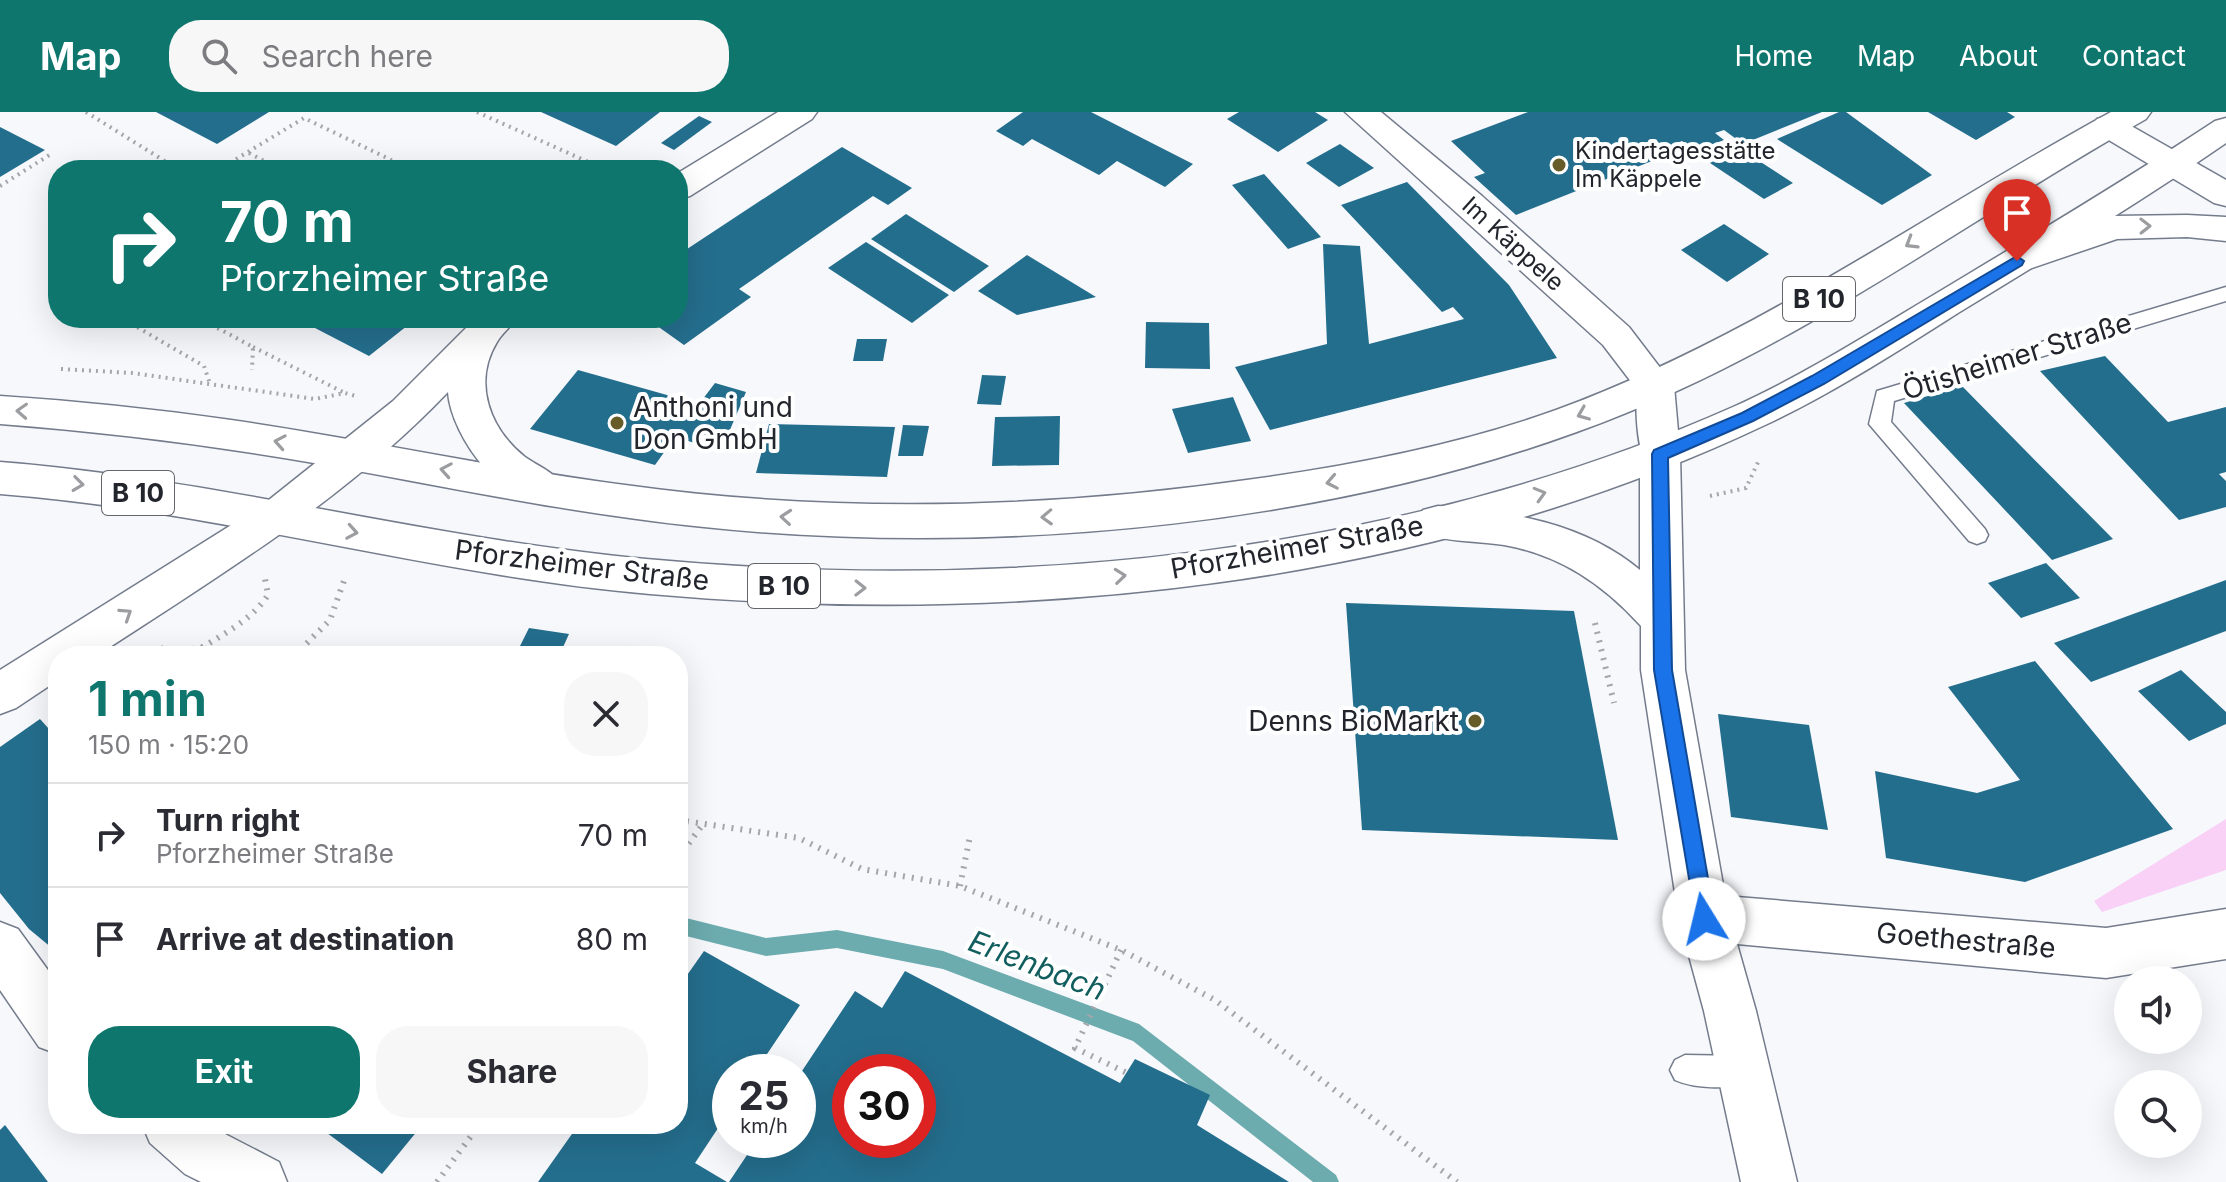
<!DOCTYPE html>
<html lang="en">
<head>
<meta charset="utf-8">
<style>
  :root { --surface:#fff; --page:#f7f7f7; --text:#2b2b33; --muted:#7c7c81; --line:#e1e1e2; --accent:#0f766e }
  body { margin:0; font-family:Inter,sans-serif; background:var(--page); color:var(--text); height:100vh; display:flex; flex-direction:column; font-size:30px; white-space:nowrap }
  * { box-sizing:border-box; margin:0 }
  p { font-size:26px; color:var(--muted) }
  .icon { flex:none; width:44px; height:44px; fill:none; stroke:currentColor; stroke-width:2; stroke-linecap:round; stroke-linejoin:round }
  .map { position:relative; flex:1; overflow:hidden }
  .side { position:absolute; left:48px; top:534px; width:640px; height:488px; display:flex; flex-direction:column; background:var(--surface); border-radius:32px; box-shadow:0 8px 32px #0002 }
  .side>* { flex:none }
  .hud { position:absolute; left:48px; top:48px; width:640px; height:168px; border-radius:32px; box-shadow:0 8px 32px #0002; background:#0f766e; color:#fff; overflow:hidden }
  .controls { position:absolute; left:2114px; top:854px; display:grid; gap:16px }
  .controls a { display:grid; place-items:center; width:88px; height:88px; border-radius:50%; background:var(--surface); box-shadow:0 8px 32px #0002; font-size:40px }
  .speed { position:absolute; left:712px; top:942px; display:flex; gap:16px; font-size:40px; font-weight:700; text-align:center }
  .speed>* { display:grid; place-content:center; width:104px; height:104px; border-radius:50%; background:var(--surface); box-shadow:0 8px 32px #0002; line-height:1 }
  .speed small { font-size:20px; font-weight:400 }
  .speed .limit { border:12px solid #d22; background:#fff; color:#111 }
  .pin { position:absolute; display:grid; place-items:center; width:68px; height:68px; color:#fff; margin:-82px -34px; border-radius:50% 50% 50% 0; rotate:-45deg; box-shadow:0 0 8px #0007 }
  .pin .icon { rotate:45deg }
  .me { position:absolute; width:88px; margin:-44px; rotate:351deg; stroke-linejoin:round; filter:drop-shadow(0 0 6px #0008) }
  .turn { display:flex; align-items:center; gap:28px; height:168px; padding:0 40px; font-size:36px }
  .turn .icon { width:104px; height:104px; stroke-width:2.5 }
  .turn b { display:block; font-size:56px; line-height:68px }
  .round { display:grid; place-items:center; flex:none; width:84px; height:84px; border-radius:32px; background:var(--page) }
  .overview { display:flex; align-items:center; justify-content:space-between; height:136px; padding:0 40px }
  h1 { font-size:48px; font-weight:700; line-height:60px; color:var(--accent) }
  .primary-button { display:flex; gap:16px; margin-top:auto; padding:16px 40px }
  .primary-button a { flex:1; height:92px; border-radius:32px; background:var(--accent); color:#fff; font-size:32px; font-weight:700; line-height:92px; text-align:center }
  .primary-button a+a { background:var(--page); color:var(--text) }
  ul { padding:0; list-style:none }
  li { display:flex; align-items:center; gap:24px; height:104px; padding:0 40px; border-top:2px solid var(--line) }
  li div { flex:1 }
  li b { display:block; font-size:30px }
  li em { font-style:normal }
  header { display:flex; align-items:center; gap:48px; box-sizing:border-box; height:112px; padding:0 40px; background:var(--accent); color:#fff }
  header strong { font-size:38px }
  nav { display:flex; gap:44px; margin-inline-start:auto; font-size:28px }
  .search { width:560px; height:72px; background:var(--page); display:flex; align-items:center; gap:20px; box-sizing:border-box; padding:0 28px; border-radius:32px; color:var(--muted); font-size:30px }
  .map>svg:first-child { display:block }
</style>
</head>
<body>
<header>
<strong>Map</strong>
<div class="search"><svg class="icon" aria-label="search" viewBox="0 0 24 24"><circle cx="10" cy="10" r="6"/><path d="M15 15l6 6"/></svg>Search here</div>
<nav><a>Home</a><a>Map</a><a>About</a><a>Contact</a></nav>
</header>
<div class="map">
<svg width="2226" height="1070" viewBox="0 0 2226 1070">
  <rect width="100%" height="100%" fill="#f6f8fc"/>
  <!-- green -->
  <polygon fill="#f9d1f6" points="2226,707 2226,758 2102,800 2094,789"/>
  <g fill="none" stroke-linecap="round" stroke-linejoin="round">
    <!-- stream -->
    <polygon fill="#6cabae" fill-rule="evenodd" points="678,804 766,826 837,818 943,839 1139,912 1336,1063 1339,1070 1313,1070 1133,929 943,857 837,836 766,844 678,822"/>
  </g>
  <!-- building -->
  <g fill="#246e8d" fill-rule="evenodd">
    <polygon points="156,0 269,0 217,32"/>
    <polygon points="541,0 660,0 616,34"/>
    <polygon points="1023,0 1091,0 1193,52 1165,75 1117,49 1099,63 1032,27 1023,34 996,19"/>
    <polygon points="1239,0 1315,0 1328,8 1278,40 1227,7"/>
    <polygon points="1528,0 1822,0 1743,32 1724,18 1715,21 1724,28 1695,39 1682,29 1655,40 1662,45 1516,103 1474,65 1485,61 1451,29"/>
    <polygon points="1839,0 1846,0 1932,63 1882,93 1777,27"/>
    <polygon points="1928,0 2007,0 2015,5 1976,28"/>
    <polygon points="699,4 712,10 674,38 661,31"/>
    <polygon points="0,15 45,38 0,65"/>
    <polygon points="1340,32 1374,56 1339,75 1306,51"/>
    <polygon points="842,35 912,76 888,93 873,84 739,177 751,185 684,233 646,206 678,206 678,143"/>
    <polygon points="1739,36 1793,71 1764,87 1710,51"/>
    <polygon points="1264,62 1321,125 1288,137 1232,73"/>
    <polygon points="1407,70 1509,173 1557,246 1270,318 1235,255 1327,232 1323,132 1360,134 1369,232 1464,207 1453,195 1442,200 1341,93"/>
    <polygon points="906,102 989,154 954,180 871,127"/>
    <polygon points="1724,112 1769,142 1727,170 1681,138"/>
    <polygon points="866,130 949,183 912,211 828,156"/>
    <polygon points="1027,143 1096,185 1017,203 978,179"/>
    <polygon points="327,206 417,206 369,244 315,216"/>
    <polygon points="1146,210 1209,211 1210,257 1145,256"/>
    <polygon points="857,227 887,227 883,249 853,249"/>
    <polygon points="2105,244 2168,310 2226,295 2226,360 2219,362 2226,369 2226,395 2179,408 2040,259"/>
    <polygon points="578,258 699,292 715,271 746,280 721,339 675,325 655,353 530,317"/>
    <polygon points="982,263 1006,264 1001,293 977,292"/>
    <polygon points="1962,274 2018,331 2113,427 2052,448 1904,291"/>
    <polygon points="1233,285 1251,329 1188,341 1172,297"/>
    <polygon points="1060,304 1059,353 992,354 995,305"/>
    <polygon points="769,312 895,315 887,365 756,361"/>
    <polygon points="903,313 929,314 923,344 898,344"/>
    <polygon points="2046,451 2080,486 2021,506 1988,471"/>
    <polygon points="2226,468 2226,519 2091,570 2054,531"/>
    <polygon points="1346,491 1574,499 1618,728 1362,718"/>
    <polygon points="529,516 569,522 559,544 515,544"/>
    <polygon points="2035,549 2173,717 2025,770 1886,746 1875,659 1977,681 2020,668 1948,575"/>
    <polygon points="2181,558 2226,600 2226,612 2189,629 2138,579"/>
    <polygon points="1718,602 1809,613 1828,718 1731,705"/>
    <polygon points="40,607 58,627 58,841 29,817 0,781 0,635"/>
    <polygon points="704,839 800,893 755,960 730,960 730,998 695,1051 727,1070 538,1070 579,1012 678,1012 678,876"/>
    <path d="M905,859L1120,971L1135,947L1210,983L1197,1013L1289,1070H729L757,1028H798V965L855,879L882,896ZM850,960H918V1028H850Z"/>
    <polygon points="315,1012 423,1012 382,1062"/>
    <polygon points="5,1013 48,1070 0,1070 0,1018"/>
  </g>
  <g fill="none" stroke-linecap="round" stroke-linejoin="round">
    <defs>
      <g id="lane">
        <polygon points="2226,175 2226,189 1894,289 1891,310 1985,417 1988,423 1985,429 1977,432 1969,429 1869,312 1877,279"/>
        <path d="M1685,943L1743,944L1753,949L1758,959L1753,969C1733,978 1695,977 1675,968L1670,958L1675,948Z"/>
      </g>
      <g id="street">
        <polygon points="778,0 817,0 812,7 690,84 678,87 678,61"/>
        <polygon points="1345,0 1381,0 1482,84 1629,215 1674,274 1668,284 1655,288 1642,284 1603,233"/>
        <path d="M476,206H516C511,215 502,221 497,230C472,271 490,317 525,345C539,355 554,359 562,375L556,386C507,402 451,325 448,280C346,387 219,464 96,544H58V568L16,596L0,602V558L260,395L393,289Z"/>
        <path d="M1660,327L1674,331L1680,342L1685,558L1725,784L2106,816L2226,797V847L2106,866L1737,832L1756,899L1797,1070H1741L1704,899L1679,807L1641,558V514C1603,472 1560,443 1504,433C1477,429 1449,430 1423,422L1417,410L1423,398L1438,394C1510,399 1584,411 1640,458V342L1646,331Z"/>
        <polygon points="0,810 18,817 58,872 58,942 39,935 0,878"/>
        <polygon points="142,1012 212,1012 225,1022 279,1050 287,1070 201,1070 185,1062 150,1031"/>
      </g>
      <g id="secondary">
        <polygon points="2108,4 2119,7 2226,68 2226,94 2214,91 2097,21 2092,14 2097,7"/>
        <polygon points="2187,103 2226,105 2226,129 2187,125 2117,127 2023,159 2011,155 2005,147 2011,139 2114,104"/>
        <path d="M1655,260L1668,264L1674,274L1680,342L1674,353L1660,357L1646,353C1637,335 1632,281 1642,264Z"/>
      </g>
      <g id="primary">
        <path d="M2111,0H2151L2146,7C1972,105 1812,226 1626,301C1352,413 997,446 704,415C573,402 443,374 314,351C210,333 105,320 0,312V284C77,289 154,297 231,308C363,327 493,356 625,373C834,402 1045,397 1254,367C1355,353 1459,333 1556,298C1758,224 1924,102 2111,0Z"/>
        <path d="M2226,6V31C2139,91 2048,146 1958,201C1895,241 1833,281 1765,313C1426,474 1021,515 650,482C431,463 219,399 0,382V350C217,367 429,427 646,447C1010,481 1396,444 1733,295C1804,263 1870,221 1937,181C2030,125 2124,69 2215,9Z"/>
      </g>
    </defs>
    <!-- lane casing -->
    <use href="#lane" stroke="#747c8c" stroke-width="3"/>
    <!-- street casing -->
    <use href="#street" stroke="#747c8c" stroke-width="3"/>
    <!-- secondary casing -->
    <use href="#secondary" stroke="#747c8c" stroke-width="3"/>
    <!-- primary casing -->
    <use href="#primary" stroke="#747c8c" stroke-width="3"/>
    <!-- path-far1 -->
    <g stroke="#a3a6ab" stroke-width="4" stroke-dasharray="2 5" stroke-linecap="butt">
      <polyline points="86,0 179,58"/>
      <polyline points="477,0 606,58"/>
      <polyline points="249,41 281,58"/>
      <polyline points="218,58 304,6 412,58"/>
      <polyline points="0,74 51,42"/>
      <polyline points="128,206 130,211 204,254 210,272"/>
      <polyline points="199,206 253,235 252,258"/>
      <polyline points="253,235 345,281"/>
      <polyline points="61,257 132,261 315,287 345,281 356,284"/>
      <polyline points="1710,384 1746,376 1760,346"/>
    </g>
    <!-- path -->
    <g stroke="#a3a6ab" stroke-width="6" stroke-dasharray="2 7" stroke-linecap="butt">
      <polyline points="1595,511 1614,591"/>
      <polyline points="160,535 166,542 203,535"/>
      <path d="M208,544L203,535C227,520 252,507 268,483L265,467"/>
      <polyline points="294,544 330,508 346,463"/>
      <polyline points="678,708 799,726 862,757 960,774 1121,838 1215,888 1457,1070"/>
      <polyline points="678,746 703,712"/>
      <polyline points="960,774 970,724"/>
      <polyline points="1121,838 1075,936 1127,961"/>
      <polyline points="437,1070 480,1012"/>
    </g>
    <!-- lane -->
    <use href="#lane" fill="#fff" fill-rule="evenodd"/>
    <!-- street -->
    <use href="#street" fill="#fff" fill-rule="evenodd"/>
    <!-- secondary -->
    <use href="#secondary" fill="#fff" fill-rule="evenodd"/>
    <!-- primary -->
    <use href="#primary" fill="#fff" fill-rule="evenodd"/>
  </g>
  <!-- one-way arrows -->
  <defs><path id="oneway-chevron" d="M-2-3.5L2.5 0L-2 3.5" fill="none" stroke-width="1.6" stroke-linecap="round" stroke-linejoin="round" transform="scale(2)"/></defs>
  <g stroke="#9c9da0">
    <use href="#oneway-chevron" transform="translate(2145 114) rotate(-1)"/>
    <use href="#oneway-chevron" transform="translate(1911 131) rotate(149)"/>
    <use href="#oneway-chevron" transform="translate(22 299) rotate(-177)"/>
    <use href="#oneway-chevron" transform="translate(1583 302) rotate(158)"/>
    <use href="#oneway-chevron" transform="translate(280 330) rotate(-170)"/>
    <use href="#oneway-chevron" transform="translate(446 358) rotate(-170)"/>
    <use href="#oneway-chevron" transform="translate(1332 370) rotate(169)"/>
    <use href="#oneway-chevron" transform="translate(78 372) rotate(7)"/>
    <use href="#oneway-chevron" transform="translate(1540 382) rotate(-16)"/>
    <use href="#oneway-chevron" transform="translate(786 405) rotate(-175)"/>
    <use href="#oneway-chevron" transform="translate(1047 405) rotate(178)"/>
    <use href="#oneway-chevron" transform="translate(352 420) rotate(10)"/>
    <use href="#oneway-chevron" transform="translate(1120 464) rotate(-6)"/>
    <use href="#oneway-chevron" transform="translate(860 476) rotate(1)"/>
    <use href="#oneway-chevron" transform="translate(126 502) rotate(-33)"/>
  </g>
  <!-- route -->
  <polygon fill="#1a73e8" stroke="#114b97" stroke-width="2" points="2017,144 2024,149 2022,153 1824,272 1753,309 1668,346 1672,558 1715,807 1712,814 1704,817 1697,814 1654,558 1652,342 1654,338 1742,301 1812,264"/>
  <!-- markers -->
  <g fill="#675b28" stroke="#fff" stroke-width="3">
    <circle cx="1559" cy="53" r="8"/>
    <circle cx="617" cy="311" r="8"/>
    <circle cx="1475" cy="609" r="8"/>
  </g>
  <g text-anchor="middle" stroke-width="8" stroke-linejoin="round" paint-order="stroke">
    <!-- far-poi labels -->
    <g font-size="24" fill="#22252c" stroke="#fff" text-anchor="start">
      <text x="1575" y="47">Kindertagesstätte<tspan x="1575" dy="28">Im Käppele</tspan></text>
    </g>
    <!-- far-street labels -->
    <g font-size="24" fill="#22252c" stroke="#fff">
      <text transform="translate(1513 132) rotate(42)" y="8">Im Käppele</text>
    </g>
    <!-- shield labels -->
    <g fill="#fff" stroke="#64666b" stroke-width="2">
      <rect x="1783" y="165" width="72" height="44" rx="6"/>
      <rect x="102" y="359" width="72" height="44" rx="6"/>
      <rect x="748" y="452" width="72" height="44" rx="6"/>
    </g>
    <g font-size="26" font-weight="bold" fill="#22252c">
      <text x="1819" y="196">B 10</text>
      <text x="138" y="390">B 10</text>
      <text x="784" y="483">B 10</text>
    </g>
    <!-- street labels -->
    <g font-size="28" fill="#22252c" stroke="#fff">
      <text transform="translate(2017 244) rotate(-17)" y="10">Ötisheimer Straße</text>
      <text transform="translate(1297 435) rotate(-10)" y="10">Pforzheimer Straße</text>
      <text transform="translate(582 453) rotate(7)" y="10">Pforzheimer Straße</text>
      <text transform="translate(1966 828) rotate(5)" y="10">Goethestraße</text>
    </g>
    <!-- poi labels -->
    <g font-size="28" fill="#22252c" stroke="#fff" text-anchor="start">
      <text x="633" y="305">Anthoni und<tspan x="633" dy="32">Don GmbH</tspan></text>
      <text x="1459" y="619" text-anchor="end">Denns BioMarkt</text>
    </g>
    <!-- water labels -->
    <g font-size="30" font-style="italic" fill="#125e5f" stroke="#fff">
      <text transform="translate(1037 854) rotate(21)" y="10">Erlenbach</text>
    </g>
  </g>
</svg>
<div class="controls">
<a><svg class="icon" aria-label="sound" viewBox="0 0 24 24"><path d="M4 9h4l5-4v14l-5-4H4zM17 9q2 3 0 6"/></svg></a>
<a><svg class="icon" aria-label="search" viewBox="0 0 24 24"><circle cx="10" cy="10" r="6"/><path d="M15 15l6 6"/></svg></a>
</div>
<div class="speed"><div>25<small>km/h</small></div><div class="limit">30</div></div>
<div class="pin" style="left:2017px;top:149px;background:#d93025"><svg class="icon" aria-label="arrive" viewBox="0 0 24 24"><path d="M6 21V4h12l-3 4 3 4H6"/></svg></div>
<svg class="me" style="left:1704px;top:807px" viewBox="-20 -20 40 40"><circle r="19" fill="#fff"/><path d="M0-13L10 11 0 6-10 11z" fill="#1a73e8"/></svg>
<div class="hud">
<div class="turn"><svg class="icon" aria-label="right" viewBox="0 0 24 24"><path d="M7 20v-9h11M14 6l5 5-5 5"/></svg><div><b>70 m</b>Pforzheimer Straße</div></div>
</div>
<section class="side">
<div class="overview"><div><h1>1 min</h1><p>150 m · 15:20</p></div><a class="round"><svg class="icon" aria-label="close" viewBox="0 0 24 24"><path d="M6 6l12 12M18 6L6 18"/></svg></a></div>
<ul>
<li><svg class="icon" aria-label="right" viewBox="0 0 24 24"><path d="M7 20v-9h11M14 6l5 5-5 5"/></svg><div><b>Turn right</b><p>Pforzheimer Straße</p></div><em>70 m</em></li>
<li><svg class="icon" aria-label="arrive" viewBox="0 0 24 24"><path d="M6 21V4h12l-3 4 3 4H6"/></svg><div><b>Arrive at destination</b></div><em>80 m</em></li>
</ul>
<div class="primary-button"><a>Exit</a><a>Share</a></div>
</section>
</div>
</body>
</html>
